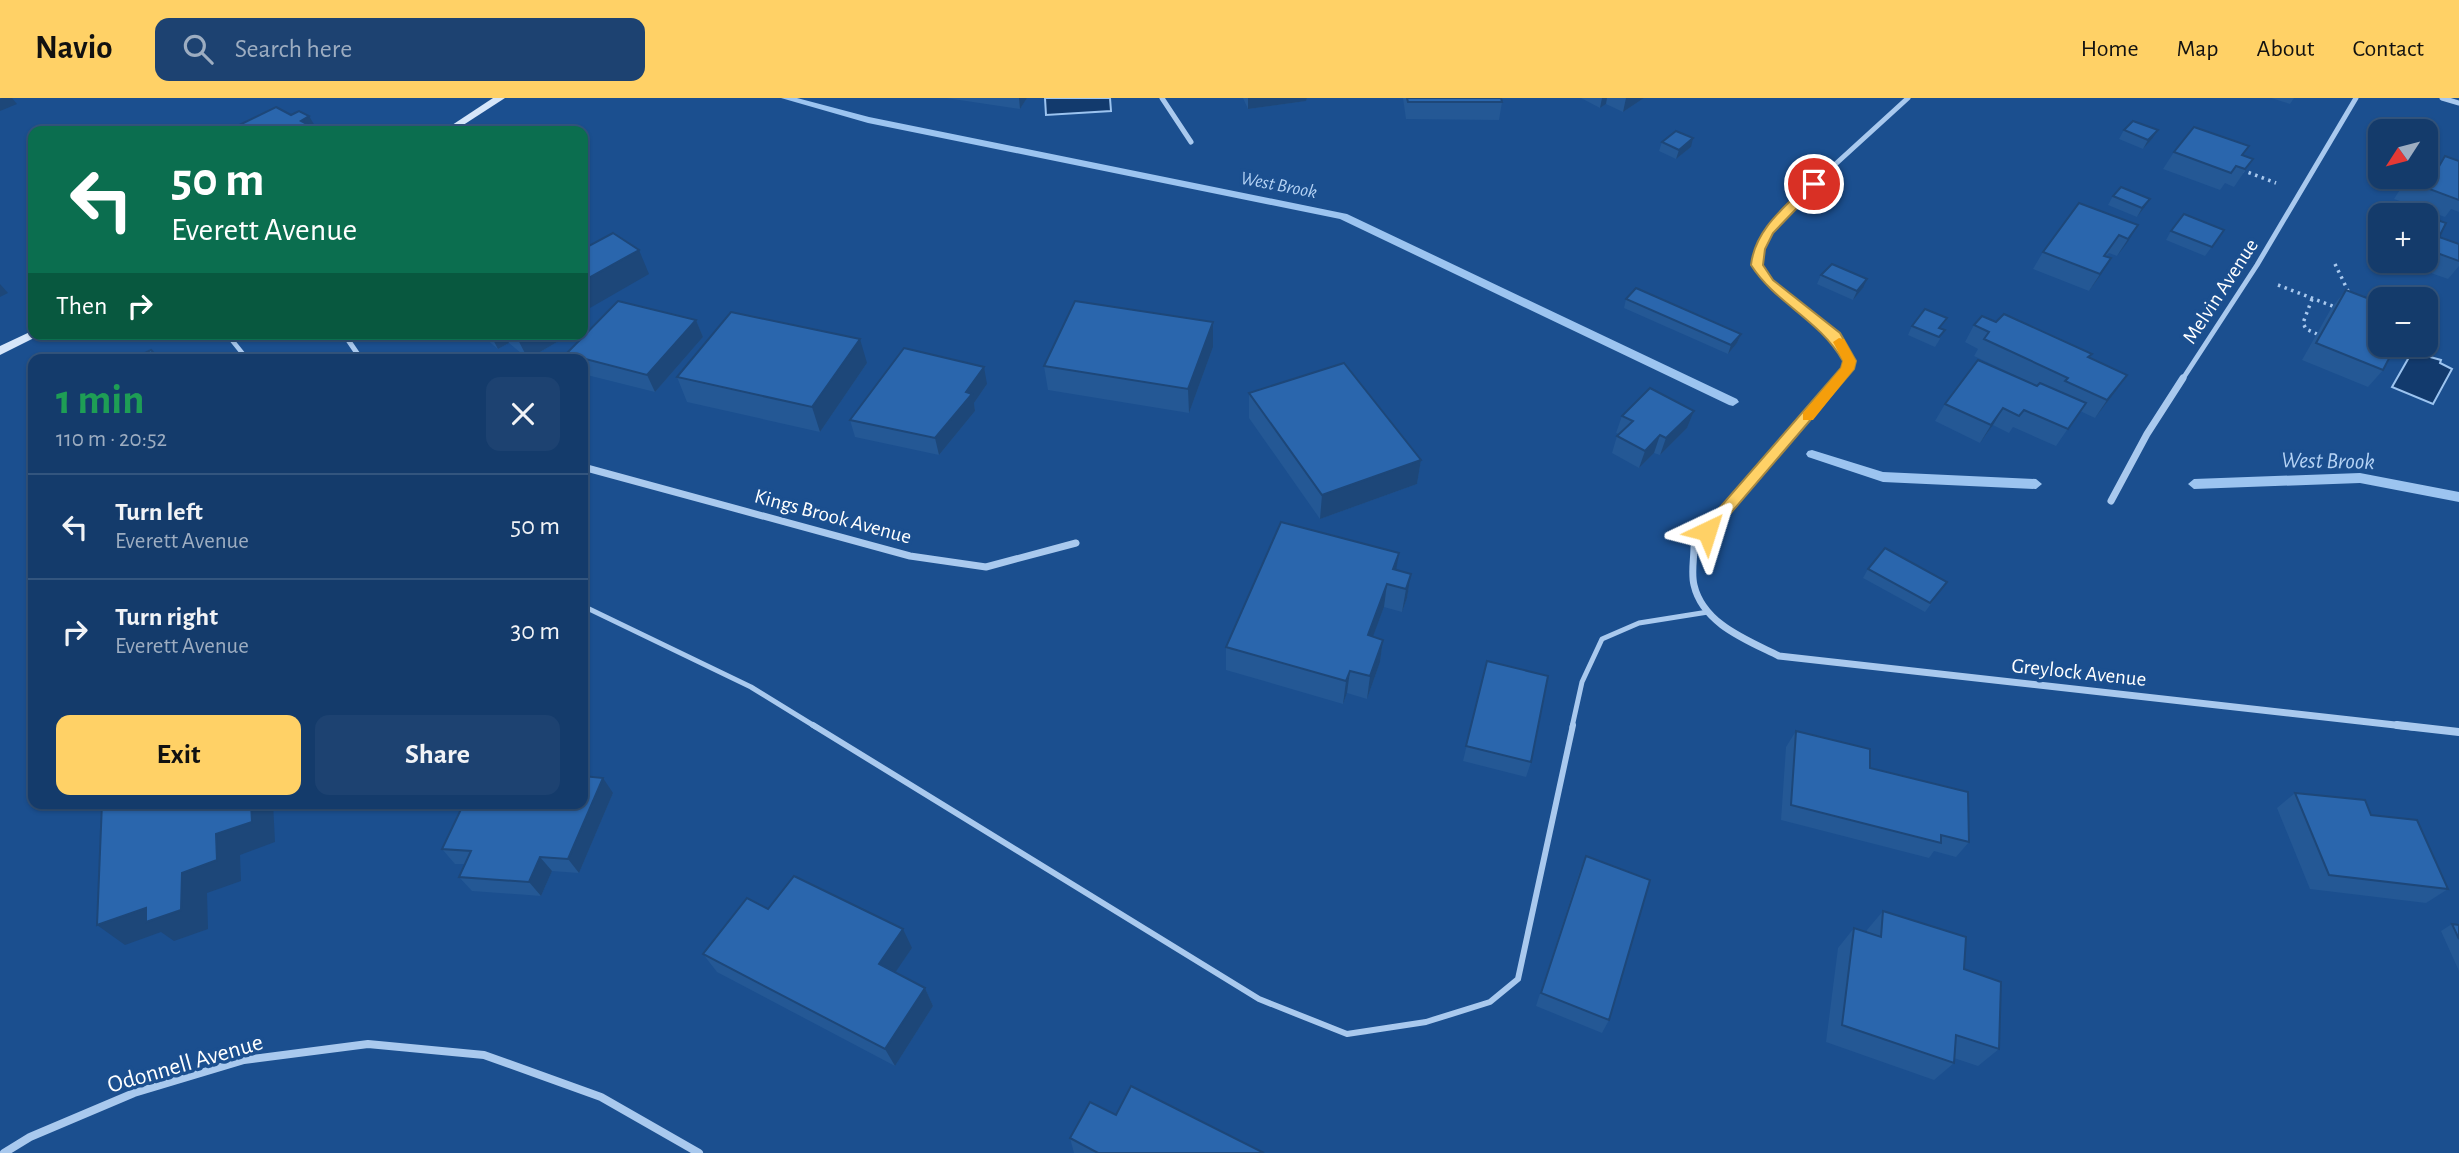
<!DOCTYPE html>
<html lang="en">
<head>
<meta charset="utf-8">
<style>
  :root { --surface:#143b6b; --page:#1d4271; --text:#f1f3f6; --muted:#9dadc1; --line:#33557e; --accent:#ffd166 }
  body { margin:0; font-family:"Alegreya Sans",sans-serif; background:var(--page); color:var(--text); height:100vh; display:flex; flex-direction:column; font-size:26px; white-space:nowrap }
  * { box-sizing:border-box; margin:0 }
  p { font-size:23px; color:var(--muted) }
  .icon { flex:none; width:38px; height:38px; fill:none; stroke:currentColor; stroke-width:2; stroke-linecap:round; stroke-linejoin:round }
  .map { position:relative; flex:1; overflow:hidden }
  .drawer { position:absolute; left:28px; top:256px; width:560px; height:455px; display:flex; flex-direction:column; background:var(--surface); border-radius:14px; box-shadow:0 2px 5px #0004,0 0 0 2px var(--line) }
  .drawer>* { flex:none }
  .hud { position:absolute; left:28px; top:28px; width:560px; height:214px; border-radius:14px; box-shadow:0 2px 5px #0004,0 0 0 2px var(--line); background:#0b6e4f; color:#fff; overflow:hidden }
  .needle { width:46px; rotate:234deg }
  .controls { position:absolute; left:2368px; top:21px; display:grid; gap:14px }
  .controls a { display:grid; place-items:center; width:70px; height:70px; border-radius:14px; background:var(--surface); box-shadow:0 2px 5px #0004,0 0 0 2px var(--line); font-size:35px }
  .pin { position:absolute; display:grid; place-items:center; width:60px; height:60px; color:#fff; margin:-30px; border:4px solid #fff; border-radius:50%; box-shadow:0 2px 7px #0007 }
  .me { position:absolute; width:77px; margin:-38px; rotate:41deg; stroke-linejoin:round; filter:drop-shadow(0 0 5px #0008) }
  .turn { display:flex; align-items:center; gap:24px; height:147px; padding:0 28px; font-size:32px }
  .turn .icon { width:91px; height:91px; stroke-width:2.5 }
  .turn b { display:block; font-size:49px; line-height:60px }
  .then { display:flex; align-items:center; height:66px; padding:0 28px; background:#0003; gap:14px; font-size:26px }
  .round { display:grid; place-items:center; flex:none; width:74px; height:74px; border-radius:14px; background:var(--page) }
  .head { display:flex; align-items:center; justify-content:space-between; height:119px; padding:0 28px }
  h1 { font-size:42px; font-weight:700; line-height:52px; color:#1e9e55 }
  .cta { display:flex; gap:14px; margin-top:auto; padding:14px 28px }
  .cta a { flex:1; height:80px; border-radius:14px; background:var(--accent); color:#111; font-size:28px; font-weight:700; line-height:80px; text-align:center }
  .cta a+a { background:var(--page); color:var(--text) }
  ul { padding:0; list-style:none }
  li { display:flex; align-items:center; gap:21px; height:105px; padding:0 28px; border-top:2px solid var(--line) }
  li div { flex:1 }
  li b { display:block; font-size:26px }
  li em { font-style:normal }
  header { display:flex; align-items:center; gap:42px; box-sizing:border-box; height:98px; padding:0 35px; background:var(--accent); color:#111 }
  header strong { font-size:33px }
  nav { display:flex; gap:38px; margin-inline-start:auto; font-size:24px }
  .search { width:490px; height:63px; background:var(--page); display:flex; align-items:center; gap:18px; box-sizing:border-box; padding:0 24px; border-radius:14px; color:var(--muted); font-size:26px }
  .map>svg:first-child { display:block }
</style>
</head>
<body>
<header>
<strong>Navio</strong>
<div class="search"><svg class="icon" aria-label="search" viewBox="0 0 24 24"><circle cx="10" cy="10" r="6"/><path d="M15 15l6 6"/></svg>Search here</div>
<nav><a>Home</a><a>Map</a><a>About</a><a>Contact</a></nav>
</header>
<div class="map">
<svg width="2459" height="1055" viewBox="0 0 2459 1055">
  <rect width="100%" height="100%" fill="#1b4f8f"/>
  <!-- water -->
  <g fill="#123a6d" stroke="#9cc4f0" stroke-width="2">
    <polygon points="1045,0 1110,0 1111,13 1046,17"/>
    <polygon points="2412,254 2441,262 2440,265 2452,271 2433,306 2392,289"/>
  </g>
  <g fill="none" stroke-linecap="round" stroke-linejoin="round">
    <!-- stream -->
    <g fill="#9cc4f0" fill-rule="evenodd">
      <polygon points="781,0 797,0 869,19 1347,116 1737,301 1739,304 1733,308 1729,307 1340,121 868,25"/>
      <polygon points="1812,352 1883,374 2036,381 2042,386 2036,391 1883,384 1808,359 1806,356 1808,353"/>
      <polygon points="2360,375 2459,394 2459,404 2360,385 2194,391 2188,386 2194,381"/>
    </g>
    <!-- path -->
    <g stroke="#a9c9ee" stroke-width="3.5" stroke-dasharray="2.5 4.5" stroke-linecap="butt">
      <polyline points="2242,72 2276,85"/>
      <polyline points="2335,166 2350,197"/>
      <polyline points="2278,187 2335,209"/>
      <polyline points="2312,201 2303,225 2306,231 2317,236"/>
    </g>
    <!-- lane-far2 -->
    <polyline stroke="#a9c9ee" stroke-width="4.5" points="227,236 247,261"/>
    <!-- lane-far1 -->
    <g stroke="#a9c9ee" stroke-width="5">
      <polyline points="583,508 751,589 816,629"/>
      <polyline points="1572,629 1582,584 1602,541 1639,525 1708,514"/>
    </g>
    <!-- lane -->
    <polyline stroke="#a9c9ee" stroke-width="6" points="813,627 1259,901 1347,936 1426,924 1490,904 1518,881 1573,627"/>
    <!-- street-far2 -->
    <g stroke="#a9c9ee" stroke-width="5">
      <polyline points="1162,0 1191,44"/>
      <polyline points="2442,0 2459,5"/>
      <polyline points="344,236 361,261"/>
      <polyline points="1839,282 1850,263 1835,238 1761,176 1757,167 1759,151 1768,133 1795,103 1908,0"/>
      <polyline points="2182,282 2257,167 2356,0"/>
    </g>
    <!-- street-far1 -->
    <g stroke="#a9c9ee" stroke-width="7">
      <path d="M1840,280L1694,449C1694,461 1691,475 1694,487C1703,526 1747,542 1779,558L2413,629"/>
      <polyline points="583,369 910,458 986,469 1076,445"/>
      <polyline points="2111,403 2147,336 2183,280"/>
    </g>
    <!-- street -->
    <g stroke="#a9c9ee" stroke-width="8">
      <polyline points="2397,627 2459,634"/>
      <polyline points="4,1055 30,1039 134,995 244,962 368,946 484,957 601,999 699,1055"/>
    </g>
    <!-- secondary -->
    <g fill="#d6e6fa" fill-rule="evenodd">
      <polygon points="493,0 505,0 454,33 443,33"/>
      <polygon points="32,233 33,236 42,236 0,257 0,248"/>
    </g>
  </g>
  <!-- wall -->
  <g fill="#245895">
    <polygon points="946,0 1027,0 1020,11"/>
    <polygon points="1243,0 1307,0 1306,3 1248,11"/>
    <polygon points="1403,0 1501,0 1502,4 1499,22 1406,21"/>
    <polygon points="1581,0 1644,0 1623,14 1606,6 1600,10"/>
    <polygon points="2271,0 2294,0 2290,6"/>
    <polygon points="2124,32 2152,41 2143,51 2119,41"/>
    <polygon points="1662,44 1691,49 1676,61 1659,53"/>
    <polygon points="2174,54 2243,57 2253,61 2234,89 2225,85 2220,92 2163,71"/>
    <polygon points="2445,58 2459,63 2459,114 2451,111 2445,119 2394,101 2408,79 2426,79 2436,69"/>
    <polygon points="2113,98 2144,110 2137,119 2108,107"/>
    <polygon points="2426,118 2439,139 2459,146 2459,168 2448,181 2397,163 2426,163"/>
    <polygon points="2138,127 2117,158 2109,155 2106,158 2100,178 2089,193 2033,171 2043,154"/>
    <polygon points="2380,127 2380,157 2366,152"/>
    <polygon points="2224,132 2205,158 2166,142 2171,133"/>
    <polygon points="1821,177 1863,190 1853,202 1817,186"/>
    <polygon points="2346,192 2383,272 2368,289 2302,262 2332,209"/>
    <polygon points="1626,201 1741,236 1737,245 1728,256 1624,210"/>
    <polygon points="696,222 703,239 655,294 583,276 583,261 568,261 566,256"/>
    <polygon points="1213,224 1213,249 1189,315 1048,292 1044,268"/>
    <polygon points="1996,224 2089,260 2115,294 2095,320 2080,313 2056,348 2013,329 2009,335 1993,327 1980,345 1935,323 1945,306 2038,288 1974,258 1978,251 1965,244 1974,227"/>
    <polygon points="1912,228 1941,231 1940,241 1935,249 1908,237"/>
    <polygon points="480,236 562,236 564,240 528,261 509,245 498,251"/>
    <polygon points="867,265 820,334 687,304 677,279"/>
    <polygon points="987,286 974,305 975,313 939,357 855,339 850,322"/>
    <polygon points="1249,295 1421,362 1417,386 1320,421 1249,320"/>
    <polygon points="1694,313 1687,330 1660,357 1654,355 1639,370 1612,355 1617,338 1619,336 1616,335 1622,318"/>
    <polygon points="1868,471 1947,484 1925,514 1863,480"/>
    <polygon points="1396,472 1411,476 1407,500 1402,514 1384,509 1373,538 1383,542 1380,564 1367,601 1347,595 1343,606 1226,572 1226,549"/>
    <polygon points="1487,563 1531,664 1526,679 1463,663"/>
    <polygon points="1796,633 1870,670 1969,744 1956,759 1934,753 1929,760 1781,722 1786,649"/>
    <polygon points="613,695 579,775 552,773 541,798 472,793 459,779 465,766 455,766 442,751"/>
    <polygon points="2295,695 2371,717 2448,791 2426,805 2310,791 2277,710"/>
    <polygon points="1586,758 1609,922 1602,935 1536,908 1580,772"/>
    <polygon points="768,811 912,850 895,874 925,890 933,908 895,968 717,874 703,856"/>
    <polygon points="1883,813 1964,871 1999,951 1978,968 1954,960 1954,965 1934,982 1826,944 1838,850 1854,830 1867,835 1867,832"/>
    <polygon points="2452,826 2459,827 2459,873 2441,833"/>
    <polygon points="1116,1017 1264,1055 1074,1055 1070,1040"/>
  </g>
  <!-- shaded-wall -->
  <g fill="#1d4779">
    <polygon points="2,0 12,0 17,6 0,13 0,1"/>
    <polygon points="1019,0 1027,0 1020,11"/>
    <polygon points="1248,0 1307,0 1306,3 1248,11"/>
    <polygon points="1602,0 1607,0 1606,6 1600,10"/>
    <polygon points="1626,0 1644,0 1623,14"/>
    <polygon points="309,18 318,33 292,33 301,23"/>
    <polygon points="2158,32 2152,41 2143,51 2148,42"/>
    <polygon points="1693,40 1691,49 1676,61 1679,52"/>
    <polygon points="2150,101 2144,110 2137,119 2142,110"/>
    <polygon points="2138,127 2127,145 2117,158 2128,141"/>
    <polygon points="639,152 649,176 583,214 583,183"/>
    <polygon points="2111,160 2100,178 2089,193 2100,176"/>
    <polygon points="1867,181 1863,190 1853,202 1857,193"/>
    <polygon points="0,186 8,195 0,199"/>
    <polygon points="696,222 703,239 655,294 647,277"/>
    <polygon points="1213,224 1213,249 1189,315 1188,291"/>
    <polygon points="490,236 504,236 509,245 498,251"/>
    <polygon points="515,236 562,236 564,240 528,261"/>
    <polygon points="1741,236 1737,245 1728,256 1731,247"/>
    <polygon points="860,241 867,265 820,334 812,309"/>
    <polygon points="984,269 987,286 974,305 975,313 939,357 935,340"/>
    <polygon points="2127,277 2115,294 2095,320 2107,302"/>
    <polygon points="2003,310 1993,327 1980,345 1991,327"/>
    <polygon points="1694,313 1687,330 1660,357 1666,340"/>
    <polygon points="1660,337 1654,355 1639,370 1645,353"/>
    <polygon points="1421,362 1417,386 1320,421 1322,397"/>
    <polygon points="1399,455 1395,479 1393,471"/>
    <polygon points="1411,476 1407,500 1402,514 1406,491"/>
    <polygon points="1387,486 1384,509 1365,560 1368,537"/>
    <polygon points="1383,542 1380,564 1367,601 1370,578"/>
    <polygon points="1350,573 1347,595 1343,606 1346,583"/>
    <polygon points="603,680 613,695 579,775 568,761"/>
    <polygon points="251,705 273,705 275,744 240,757 241,783 207,795 208,831 174,843 161,834 125,847 97,827 182,775 216,736"/>
    <polygon points="540,759 552,773 541,798 529,784"/>
    <polygon points="903,831 912,850 888,885 879,866"/>
    <polygon points="925,890 933,908 895,968 885,951"/>
  </g>
  <!-- building -->
  <g fill="#2a66ad" stroke="#1d4779" stroke-width="2">
    <polygon points="1407,0 1501,0 1502,4 1408,4"/>
    <polygon points="276,9 291,17 299,13 309,18 301,23 307,26 292,33 227,33"/>
    <polygon points="2133,23 2158,32 2148,42 2124,32"/>
    <polygon points="2194,29 2249,48 2242,57 2253,61 2245,71 2236,68 2231,75 2174,54"/>
    <polygon points="1676,33 1693,40 1679,52 1662,44"/>
    <polygon points="2445,58 2459,63 2459,102 2408,83 2411,79 2426,79 2426,65 2438,70"/>
    <polygon points="2121,89 2150,101 2142,110 2113,98"/>
    <polygon points="2079,105 2138,127 2128,141 2119,137 2104,158 2111,160 2100,176 2043,154"/>
    <polygon points="2395,107 2423,117 2389,117"/>
    <polygon points="2184,116 2224,132 2212,149 2171,133"/>
    <polygon points="2426,118 2446,125 2439,139 2459,146 2459,163 2426,151"/>
    <polygon points="613,135 639,152 583,183 583,151"/>
    <polygon points="1832,166 1867,181 1857,193 1821,177"/>
    <polygon points="1636,190 1741,236 1731,247 1626,201"/>
    <polygon points="2346,192 2380,205 2380,247 2396,247 2383,272 2316,245"/>
    <polygon points="618,203 696,222 647,277 566,256"/>
    <polygon points="1075,203 1213,224 1188,291 1044,268"/>
    <polygon points="1925,211 1947,220 1939,230 1945,232 1939,239 1912,228"/>
    <polygon points="731,214 860,241 812,309 677,279"/>
    <polygon points="2004,216 2092,256 2088,259 2127,277 2107,302 2065,283 2068,280 1984,241 1989,234 1974,227 1982,218 1996,224"/>
    <polygon points="904,250 984,269 966,294 972,296 935,340 850,322"/>
    <polygon points="151,252 159,261 133,261"/>
    <polygon points="1978,262 2037,288 2040,285 2086,305 2068,331 2024,312 2019,318 2003,310 1991,327 1945,306"/>
    <polygon points="1344,265 1421,362 1322,397 1249,295"/>
    <polygon points="1650,290 1694,313 1666,340 1660,337 1645,353 1617,338 1633,323 1622,318"/>
    <polygon points="1281,424 1399,455 1393,471 1411,476 1406,491 1387,486 1368,537 1383,542 1370,578 1350,573 1346,583 1226,549"/>
    <polygon points="1885,450 1947,484 1930,505 1868,471"/>
    <polygon points="1487,563 1548,578 1531,664 1466,648"/>
    <polygon points="1796,633 1870,651 1870,670 1968,694 1969,744 1941,737 1941,745 1791,707"/>
    <polygon points="583,678 603,680 568,761 540,759 529,784 459,779 471,753 442,751 464,705 583,705"/>
    <polygon points="2295,695 2365,702 2371,717 2417,722 2448,791 2329,777"/>
    <polygon points="102,705 251,705 252,724 216,736 217,762 182,775 181,812 146,824 146,810 97,827"/>
    <polygon points="1586,758 1650,782 1609,922 1541,895"/>
    <polygon points="794,778 903,831 879,866 925,890 885,951 703,856 747,800 768,811"/>
    <polygon points="1883,813 1966,839 1964,871 2001,884 1999,951 1956,937 1954,965 1842,927 1854,830 1881,839"/>
    <polygon points="2452,826 2459,827 2459,841"/>
    <polygon points="1131,988 1264,1055 1098,1055 1070,1040 1090,1004 1116,1017"/>
  </g>
  <!-- route -->
  <path fill="#ffd166" stroke="#a68842" stroke-width="2" d="M1810,84L1820,86L1773,135L1765,151L1763,167L1773,182L1840,235L1856,263L1854,271L1712,437L1707,439L1700,433L1702,430L1841,270L1843,263C1819,221 1776,206 1751,167C1755,131 1785,109 1810,84Z"/>
  <!-- slow -->
  <polygon fill="#f59e0b" points="1839,240 1844,241 1856,263 1854,271 1813,322 1803,322 1803,315 1841,270 1843,263 1833,244"/>
  <g text-anchor="middle" stroke-width="7" stroke-linejoin="round" paint-order="stroke">
    <!-- far-water labels -->
    <g font-size="19" font-style="italic" fill="#b5d3f5" stroke="#1b4f8f">
      <text transform="translate(1279 86) rotate(11)" y="7">West Brook</text>
    </g>
    <!-- street labels -->
    <g font-size="21" fill="#fff" stroke="#1b4f8f">
      <text transform="translate(2220 193) rotate(-57)" y="7">Melvin Avenue</text>
      <text transform="translate(833 418) rotate(15)" y="7">Kings Brook Avenue</text>
      <text transform="translate(2079 574) rotate(6)" y="7">Greylock Avenue</text>
    </g>
    <!-- water labels -->
    <g font-size="23" font-style="italic" fill="#b5d3f5" stroke="#1b4f8f">
      <text transform="translate(2328 362) rotate(1)" y="8">West Brook</text>
    </g>
    <!-- near-street labels -->
    <g font-size="24" fill="#fff" stroke="#1b4f8f">
      <text transform="translate(185 965) rotate(-16)" y="8">Odonnell Avenue</text>
    </g>
  </g>
</svg>
<div class="controls">
<a><svg class="needle" viewBox="-14 -14 28 28"><path d="M0-13l5 13h-10z" fill="#e53935"/><path d="M0 13l5-13h-10z" fill="#9dadc1"/></svg></a>
<a>+</a>
<a>−</a>
</div>
<div class="pin" style="left:1814px;top:86px;background:#d93025"><svg class="icon" aria-label="arrive" viewBox="0 0 24 24"><path d="M6 21V4h12l-3 4 3 4H6"/></svg></div>
<svg class="me" style="left:1707px;top:433px" viewBox="-20 -20 40 40"><path d="M0-17L14 15 0 8-14 15z" fill="#ffd166" stroke="#fff" stroke-width="4"/></svg>
<div class="hud">
<div class="turn"><svg class="icon" aria-label="left" viewBox="0 0 24 24"><path d="M17 20v-9H6M10 6l-5 5 5 5"/></svg><div><b>50 m</b>Everett Avenue</div></div>
<div class="then">Then<svg class="icon" aria-label="right" viewBox="0 0 24 24"><path d="M7 20v-9h11M14 6l5 5-5 5"/></svg></div>
</div>
<section class="drawer">
<div class="head"><div><h1>1 min</h1><p>110 m · 20:52</p></div><a class="round"><svg class="icon" aria-label="close" viewBox="0 0 24 24"><path d="M6 6l12 12M18 6L6 18"/></svg></a></div>
<ul>
<li><svg class="icon" aria-label="left" viewBox="0 0 24 24"><path d="M17 20v-9H6M10 6l-5 5 5 5"/></svg><div><b>Turn left</b><p>Everett Avenue</p></div><em>50 m</em></li>
<li><svg class="icon" aria-label="right" viewBox="0 0 24 24"><path d="M7 20v-9h11M14 6l5 5-5 5"/></svg><div><b>Turn right</b><p>Everett Avenue</p></div><em>30 m</em></li>
</ul>
<div class="cta"><a>Exit</a><a>Share</a></div>
</section>
</div>
</body>
</html>
